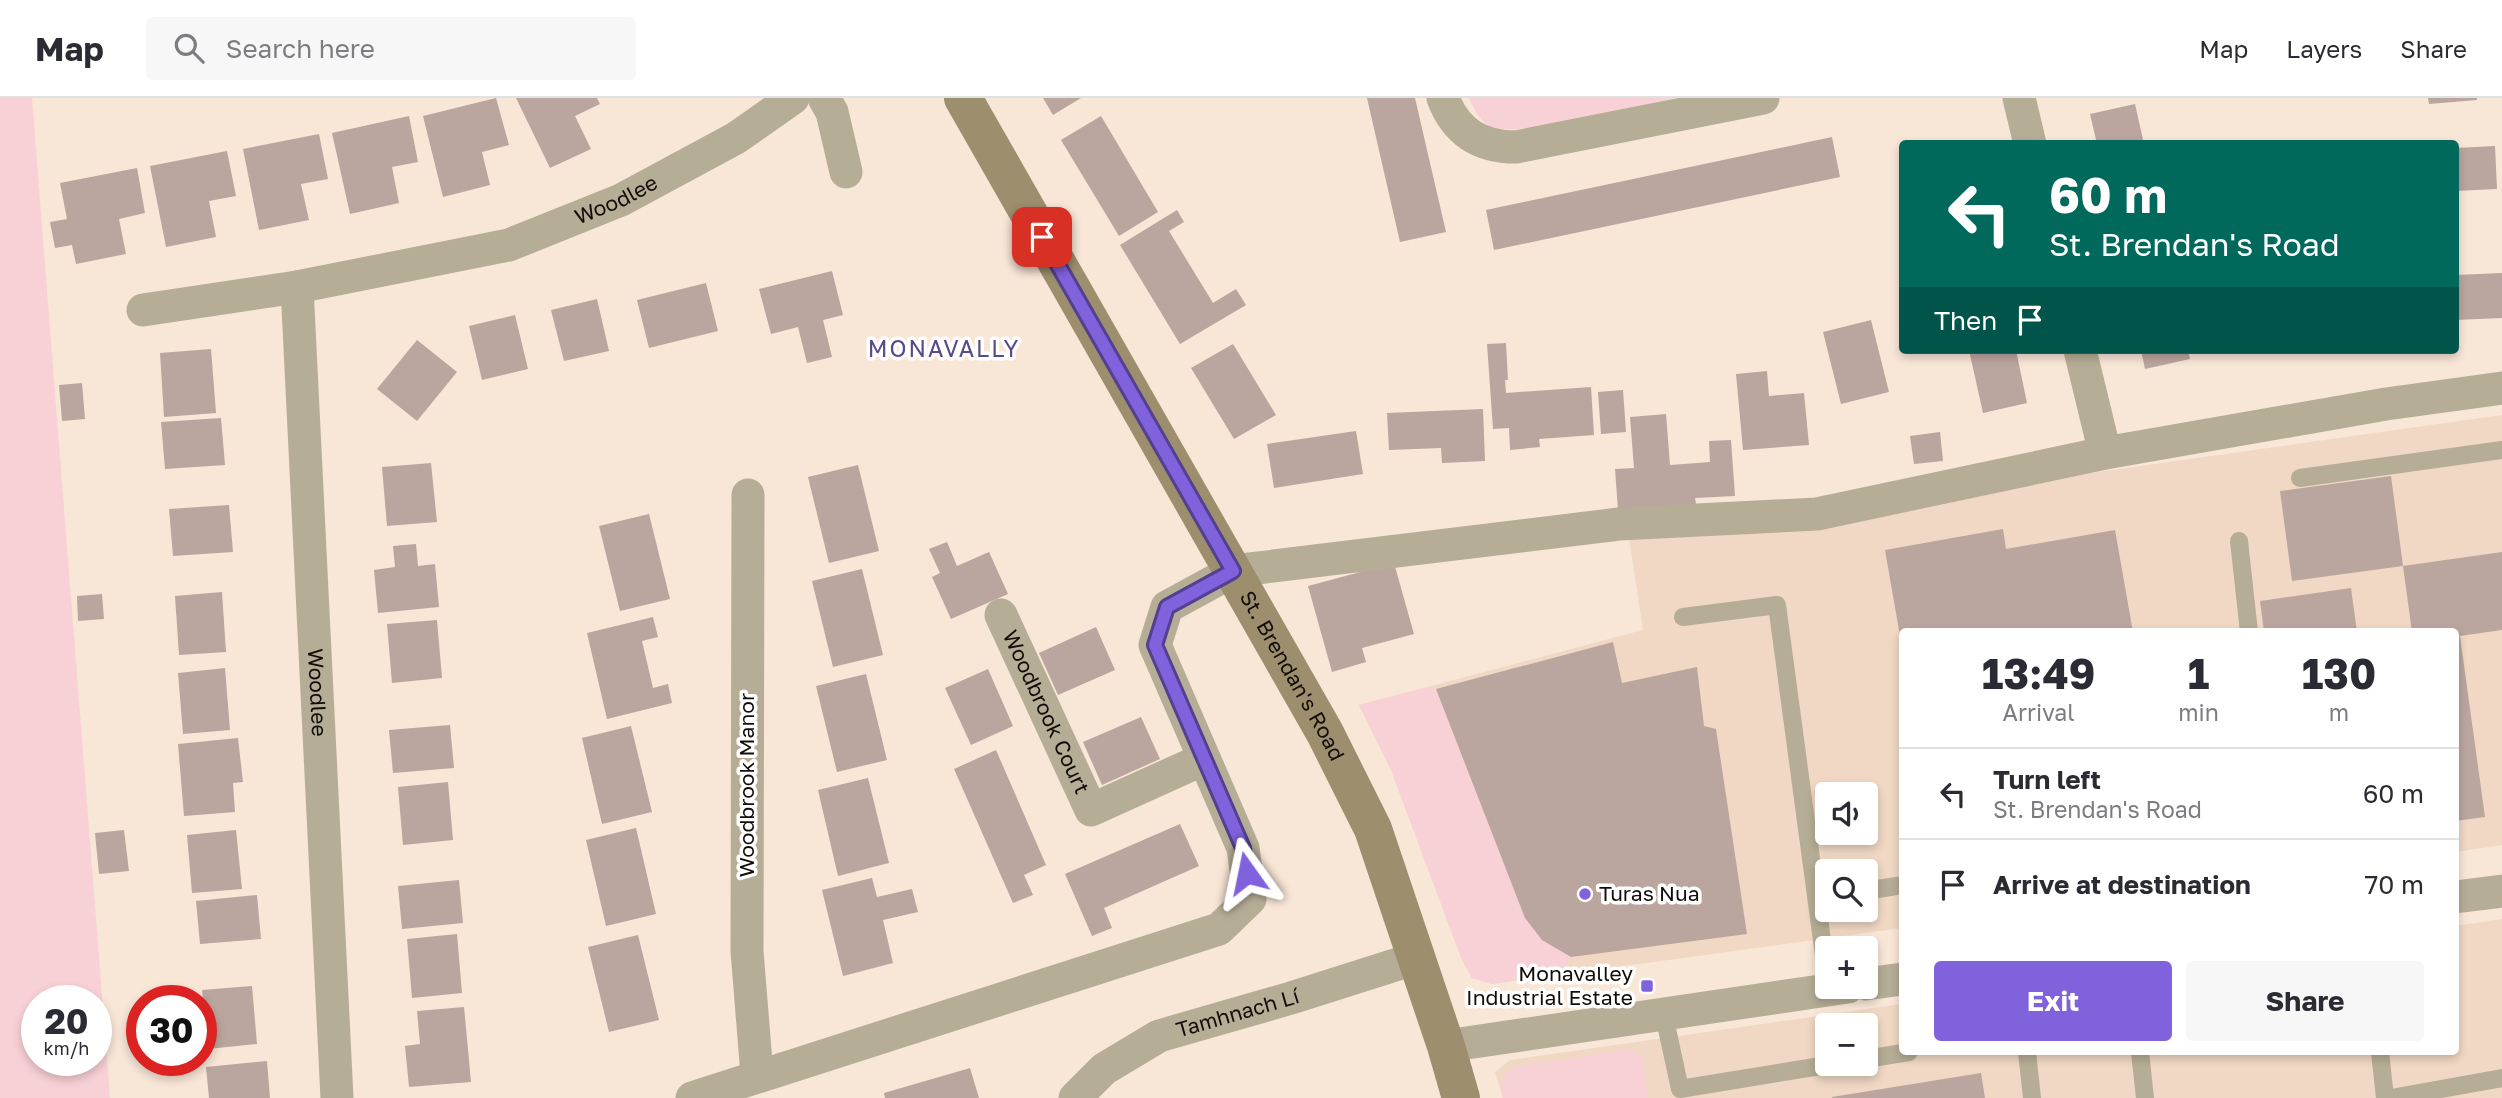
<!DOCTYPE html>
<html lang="en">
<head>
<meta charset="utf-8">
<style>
  :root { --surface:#fff; --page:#f7f7f7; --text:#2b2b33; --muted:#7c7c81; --line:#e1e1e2; --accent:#8162dd }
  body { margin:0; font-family:"Golos Text",sans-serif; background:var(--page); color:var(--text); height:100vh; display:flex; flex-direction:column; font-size:26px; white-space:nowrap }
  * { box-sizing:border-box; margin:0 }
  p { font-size:23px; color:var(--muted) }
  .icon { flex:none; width:38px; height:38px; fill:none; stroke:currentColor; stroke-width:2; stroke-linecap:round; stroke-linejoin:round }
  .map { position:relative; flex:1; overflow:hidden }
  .side { position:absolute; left:1899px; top:530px; width:560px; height:427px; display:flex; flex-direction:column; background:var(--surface); border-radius:7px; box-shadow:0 4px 10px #0003 }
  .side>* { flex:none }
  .banner { position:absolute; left:1899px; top:42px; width:560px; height:214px; border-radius:7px; box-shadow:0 4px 10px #0003; background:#00695c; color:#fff; overflow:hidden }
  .buttons { position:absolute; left:1815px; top:684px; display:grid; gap:14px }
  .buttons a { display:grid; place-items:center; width:63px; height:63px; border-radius:7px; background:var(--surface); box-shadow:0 4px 10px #0003; font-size:35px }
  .speed { position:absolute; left:21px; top:887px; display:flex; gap:14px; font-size:35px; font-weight:700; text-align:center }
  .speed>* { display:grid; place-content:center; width:91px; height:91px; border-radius:50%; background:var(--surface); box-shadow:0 4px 10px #0003; line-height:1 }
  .speed small { font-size:18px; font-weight:400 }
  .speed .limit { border:10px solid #d22; background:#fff; color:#111 }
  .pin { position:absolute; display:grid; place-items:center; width:60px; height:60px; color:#fff; margin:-30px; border-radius:14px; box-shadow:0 4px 10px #0006 }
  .me { position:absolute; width:77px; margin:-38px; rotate:348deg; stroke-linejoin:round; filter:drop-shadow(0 0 5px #0008) }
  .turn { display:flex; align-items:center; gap:24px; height:147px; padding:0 35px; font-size:32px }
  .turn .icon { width:91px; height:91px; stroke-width:2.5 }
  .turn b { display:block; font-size:49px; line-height:60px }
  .then { display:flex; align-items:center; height:66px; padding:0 35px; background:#0003; gap:14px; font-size:26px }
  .eta { display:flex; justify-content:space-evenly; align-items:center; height:119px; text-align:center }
  .eta b { font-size:42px; font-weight:700; line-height:49px }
  .primary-button { display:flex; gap:14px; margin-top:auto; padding:14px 35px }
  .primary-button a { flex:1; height:80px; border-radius:7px; background:var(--accent); color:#fff; font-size:28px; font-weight:700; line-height:80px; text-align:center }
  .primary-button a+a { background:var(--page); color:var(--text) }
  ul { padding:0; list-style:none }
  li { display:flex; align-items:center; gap:21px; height:91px; padding:0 35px; border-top:2px solid var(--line) }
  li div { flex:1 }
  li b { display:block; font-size:26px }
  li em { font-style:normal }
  header { display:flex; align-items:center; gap:42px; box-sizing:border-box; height:98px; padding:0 35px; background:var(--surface); border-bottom:2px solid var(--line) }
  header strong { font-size:33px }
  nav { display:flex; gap:38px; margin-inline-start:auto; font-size:24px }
  .search { width:490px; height:63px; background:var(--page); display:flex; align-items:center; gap:18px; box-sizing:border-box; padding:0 24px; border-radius:7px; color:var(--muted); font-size:26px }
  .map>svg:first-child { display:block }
</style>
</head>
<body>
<header>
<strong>Map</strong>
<div class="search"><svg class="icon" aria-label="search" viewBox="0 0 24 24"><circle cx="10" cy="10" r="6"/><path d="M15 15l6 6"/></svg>Search here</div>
<nav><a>Map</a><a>Layers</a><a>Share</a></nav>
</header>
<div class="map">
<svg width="2502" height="1000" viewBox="0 0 2502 1000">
  <rect width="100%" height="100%" fill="#f8e6d7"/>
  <!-- built -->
  <g fill="#f0d8c4" fill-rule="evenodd">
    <path d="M2502,317V747L2455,754V534H1902V830L1492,886L1472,880L1462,862L1391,672L1359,607L1643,532L1629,440ZM1827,696H1866V735H1827ZM1827,774H1866V812H1827Z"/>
    <path d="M2502,821V1000H1503L1495,974L1510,962L1902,906V954H2455V828ZM1827,928H1866V966H1827Z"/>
  </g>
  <!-- green -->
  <g fill="#f8d1d6" fill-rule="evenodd">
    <path d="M0,0H32L110,1000H0ZM37,903H96V962H37Z"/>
    <path d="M1469,0H1675C1641,7 1518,40 1492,29C1480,25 1474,10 1469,0Z"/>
    <polygon points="1424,590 1436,591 1525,820 1571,859 1563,872 1492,886 1472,880 1462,862 1391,672 1359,607"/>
    <path d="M1632,951L1642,960L1648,1000H1503C1499,984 1502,978 1515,969Z"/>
  </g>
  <!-- building -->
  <g fill="#bba59f">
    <polygon points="496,0 509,47 482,54 490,87 443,99 423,18"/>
    <polygon points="516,0 597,0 600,6 575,18 591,51 550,70"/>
    <polygon points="1043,0 1081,0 1053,17"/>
    <polygon points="1367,0 1415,0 1446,134 1400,144"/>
    <polygon points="2428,0 2477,0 2477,2 2429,6"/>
    <polygon points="2135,6 2144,46 2097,46 2090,16"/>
    <polygon points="409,18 418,64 392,69 399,105 350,116 332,35"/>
    <polygon points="1101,18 1158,114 1119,138 1061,42"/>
    <polygon points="319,36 328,81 301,86 309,122 259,132 243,51"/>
    <polygon points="1832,39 1840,79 1494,152 1486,112"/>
    <polygon points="2495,48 2497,91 2455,93 2455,50"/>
    <polygon points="227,53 236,98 209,103 216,139 166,149 150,68"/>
    <polygon points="137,70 145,115 119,121 126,156 76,166 72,147 55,150 50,124 67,121 60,85"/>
    <polygon points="1177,112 1184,124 1169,133 1213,205 1236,191 1246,207 1180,246 1120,147"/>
    <polygon points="832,173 843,217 823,222 832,259 807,265 798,229 771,236 759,191"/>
    <polygon points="2502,175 2502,220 2455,222 2455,177"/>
    <polygon points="706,185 718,233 649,250 637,202"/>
    <polygon points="597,201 609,253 564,263 551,212"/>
    <polygon points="515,217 528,271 482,282 469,228"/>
    <polygon points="1871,222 1889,294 1841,306 1823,234"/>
    <polygon points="417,242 457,274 417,323 377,291"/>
    <polygon points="1506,245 1508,282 1505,282 1506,295 1591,289 1594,337 1539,341 1540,349 1510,352 1509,330 1493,331 1487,246"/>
    <polygon points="1233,246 1276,317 1234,341 1191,270"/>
    <polygon points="211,251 216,315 164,319 160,255"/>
    <polygon points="1969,252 2016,252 2027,305 1983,315"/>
    <polygon points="2141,252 2188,252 2190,261 2145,271"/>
    <polygon points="1767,273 1769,298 1804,295 1809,347 1743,352 1736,276"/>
    <polygon points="82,285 85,321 62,323 59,287"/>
    <polygon points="1623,292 1626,334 1601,336 1598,294"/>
    <polygon points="1483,311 1485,363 1442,365 1441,350 1389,352 1387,315"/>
    <polygon points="1666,316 1670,367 1710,364 1709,343 1731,342 1735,398 1695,400 1696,406 1618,412 1615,371 1634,370 1630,319"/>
    <polygon points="221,320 225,367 165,371 161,324"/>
    <polygon points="1356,333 1363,376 1274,390 1267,346"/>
    <polygon points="1940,334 1943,363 1914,366 1910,338"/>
    <polygon points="431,365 437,424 387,428 382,369"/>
    <polygon points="858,367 879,453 829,465 808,379"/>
    <polygon points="2391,378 2403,468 2502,454 2502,532 2460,538 2485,719 2455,723 2455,534 2412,534 2403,468 2292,483 2280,393"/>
    <polygon points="229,407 233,454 173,458 169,411"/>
    <polygon points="649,416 670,501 620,513 599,428"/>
    <polygon points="2003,431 2006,451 2115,432 2133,534 1902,534 1901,544 1885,452"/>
    <polygon points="947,444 957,468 989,454 1008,496 951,521 932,479 940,475 929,451"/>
    <polygon points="416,446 418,468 435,466 439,509 378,515 374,472 395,469 393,448"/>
    <polygon points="1394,465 1414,536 1362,550 1366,564 1332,574 1308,488"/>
    <polygon points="862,471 883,557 833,569 812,483"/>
    <polygon points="2351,490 2357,534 2264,534 2260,503"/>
    <polygon points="222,494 226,554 179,557 175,498"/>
    <polygon points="102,496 104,521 78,523 77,498"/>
    <polygon points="653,519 658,539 642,543 653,590 668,586 672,605 607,621 587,535"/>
    <polygon points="437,522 442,580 392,585 387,526"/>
    <polygon points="1096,529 1115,572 1058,597 1039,555"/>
    <polygon points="1613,544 1622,585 1697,569 1704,628 1716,631 1747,836 1571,859 1542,842 1525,820 1436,591"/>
    <polygon points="225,570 230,632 183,636 178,575"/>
    <polygon points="988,571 1013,628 971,647 945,590"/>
    <polygon points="866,576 887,662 837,674 816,588"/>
    <polygon points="1141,619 1160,661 1102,687 1083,644"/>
    <polygon points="450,627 454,670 393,675 389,632"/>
    <polygon points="631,628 652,714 602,726 582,640"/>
    <polygon points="238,640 243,684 233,685 235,714 184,718 178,646"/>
    <polygon points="996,652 1046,767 1024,777 1033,797 1013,805 954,671"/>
    <polygon points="868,680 889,765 838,778 818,692"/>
    <polygon points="448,684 453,742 403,747 398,689"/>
    <polygon points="1180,726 1199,768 1104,810 1112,830 1092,838 1065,776"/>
    <polygon points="636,730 656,816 606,828 586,742"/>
    <polygon points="124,732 129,773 99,776 95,735"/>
    <polygon points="236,732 242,791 192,795 187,737"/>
    <polygon points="872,780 877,799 912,791 918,814 883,822 893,865 843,878 822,792"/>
    <polygon points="459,782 463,825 402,831 398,788"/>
    <polygon points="257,797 261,841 200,846 196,803"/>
    <polygon points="457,836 462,895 412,900 407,841"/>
    <polygon points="638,837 659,922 609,934 588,849"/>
    <polygon points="252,888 257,946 208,951 202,892"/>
    <polygon points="464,909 471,984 409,989 405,948 420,946 417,913"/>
    <polygon points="267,963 270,1000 209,1000 206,969"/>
    <polygon points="970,970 979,1000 885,1000 884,995"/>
    <polygon points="1981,975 1985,1000 1832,1000 1832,999"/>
  </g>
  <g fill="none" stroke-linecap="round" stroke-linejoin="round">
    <!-- lane -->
    <g stroke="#b6ad96" stroke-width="18">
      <polyline points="2300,380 2502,352"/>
      <polyline points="2239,443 2249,534"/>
      <polyline points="1683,519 1777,507 1827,880"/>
      <polyline points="1866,793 1902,787"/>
      <polyline points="1664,917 1680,991 1833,966"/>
      <polyline points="2027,954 2032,1000"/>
      <polyline points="2140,954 2145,1000"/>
      <polyline points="2380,954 2385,1000"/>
      <polyline points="1866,961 1909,954"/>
      <polyline points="2391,1000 2502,980"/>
    </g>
    <!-- street -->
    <g stroke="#b6ad96" stroke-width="33">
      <polyline points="824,0 832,14 846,74"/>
      <path d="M1443,0C1456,34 1480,49 1516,49L1763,0"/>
      <polyline points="2019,0 2030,46"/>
      <path id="s1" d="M297,189L337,1000"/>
      <path id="s2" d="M143,212L297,189L509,147L621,102L736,40L793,0"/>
      <polyline points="2080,252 2105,355"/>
      <polyline points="748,397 747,853 757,977"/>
      <path id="s3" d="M1001,517L1091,712L1204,661"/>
      <polyline points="2455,799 2502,793"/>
      <polyline points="1866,886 1902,881"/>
      <polyline points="1446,948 1848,889"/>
      <polyline points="692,1000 1219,831 1250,801 1243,750 1155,547 1167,509 1233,473 1619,426 1817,416 2105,355 2386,306 2502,290"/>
      <path id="s4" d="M1075,1000L1104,971L1159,938L1291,900L1417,860"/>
    </g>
    <!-- secondary -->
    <path stroke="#9d8f6d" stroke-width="38" id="s5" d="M963,0L1325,635L1373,731L1446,948L1461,1000"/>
  </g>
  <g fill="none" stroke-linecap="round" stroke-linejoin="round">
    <defs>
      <polyline id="route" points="1042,139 1233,473 1167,509 1155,547 1243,750 1247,775"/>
    </defs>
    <!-- route casing -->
    <use href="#route" stroke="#544090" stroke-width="18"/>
    <!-- route -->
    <use href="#route" stroke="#8162dd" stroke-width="12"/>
  </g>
  <!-- markers -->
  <g fill="#8162dd" stroke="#fff" stroke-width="2.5">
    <circle cx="1585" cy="796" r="7"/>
    <rect x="1640" y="881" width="14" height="14" rx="3.5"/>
  </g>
  <g text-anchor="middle" stroke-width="7" stroke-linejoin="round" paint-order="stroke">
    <!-- street labels -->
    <g font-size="21" fill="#130d09" stroke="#fff">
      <text dy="7" stroke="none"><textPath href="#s2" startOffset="488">Woodlee</textPath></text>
      <text dy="7" stroke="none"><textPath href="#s5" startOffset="665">St. Brendan's Road</textPath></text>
      <text dy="7" stroke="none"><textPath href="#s1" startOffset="406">Woodlee</textPath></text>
      <text dy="7" stroke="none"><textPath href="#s3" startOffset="107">Woodbrook Court</textPath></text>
      <text transform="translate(747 687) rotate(-90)" y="7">Woodbrook Manor</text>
      <text dy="7" stroke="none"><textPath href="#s4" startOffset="187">Tamhnach Lí</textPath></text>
    </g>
    <!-- poi labels -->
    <g font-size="21" fill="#130d09" stroke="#fff" text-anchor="start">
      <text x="1599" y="803">Turas Nua</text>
      <text x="1633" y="883" text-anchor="end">Monavalley<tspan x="1633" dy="24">Industrial Estate</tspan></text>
    </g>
    <!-- neighbourhood labels -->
    <g font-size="23" letter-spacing="2" fill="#574a88" stroke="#fff">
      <text x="944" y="259">MONAVALLY</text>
    </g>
  </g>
</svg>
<div class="buttons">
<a><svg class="icon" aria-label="sound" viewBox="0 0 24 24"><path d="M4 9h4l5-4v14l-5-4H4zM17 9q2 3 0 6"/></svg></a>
<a><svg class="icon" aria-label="search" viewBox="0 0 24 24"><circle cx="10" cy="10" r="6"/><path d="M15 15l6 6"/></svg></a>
<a>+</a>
<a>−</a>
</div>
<div class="speed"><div>20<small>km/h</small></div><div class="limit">30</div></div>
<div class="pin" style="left:1042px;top:139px;background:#d93025"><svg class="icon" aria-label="arrive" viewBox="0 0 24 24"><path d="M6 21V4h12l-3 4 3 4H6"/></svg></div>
<svg class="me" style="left:1247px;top:775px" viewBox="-20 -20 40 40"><path d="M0-17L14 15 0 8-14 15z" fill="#8162dd" stroke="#fff" stroke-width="4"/></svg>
<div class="banner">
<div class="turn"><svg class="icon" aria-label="left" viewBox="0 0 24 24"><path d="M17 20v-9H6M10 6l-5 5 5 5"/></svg><div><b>60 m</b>St. Brendan's Road</div></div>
<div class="then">Then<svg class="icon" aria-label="arrive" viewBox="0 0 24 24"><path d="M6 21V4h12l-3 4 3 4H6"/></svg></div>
</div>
<section class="side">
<div class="eta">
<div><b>13:49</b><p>Arrival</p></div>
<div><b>1</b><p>min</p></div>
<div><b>130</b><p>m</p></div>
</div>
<ul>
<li><svg class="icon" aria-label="left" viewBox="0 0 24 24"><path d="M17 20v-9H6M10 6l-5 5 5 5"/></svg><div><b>Turn left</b><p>St. Brendan's Road</p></div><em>60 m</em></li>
<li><svg class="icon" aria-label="arrive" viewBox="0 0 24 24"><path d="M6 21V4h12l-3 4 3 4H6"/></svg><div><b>Arrive at destination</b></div><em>70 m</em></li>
</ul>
<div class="primary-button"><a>Exit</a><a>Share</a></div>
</section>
</div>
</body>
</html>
